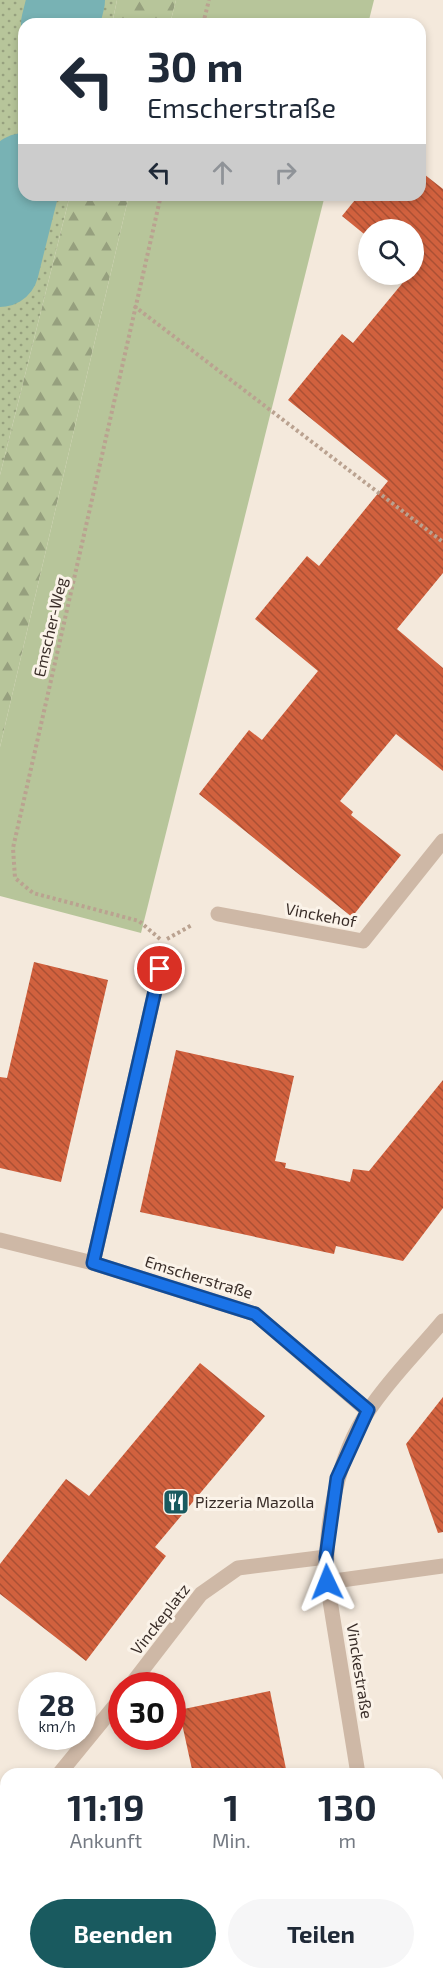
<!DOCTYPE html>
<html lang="de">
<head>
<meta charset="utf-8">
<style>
  :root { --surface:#fff; --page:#f6f6f7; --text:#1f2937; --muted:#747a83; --accent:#195a5f }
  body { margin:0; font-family:"Exo 2",sans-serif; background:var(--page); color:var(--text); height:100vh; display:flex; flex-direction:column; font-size:22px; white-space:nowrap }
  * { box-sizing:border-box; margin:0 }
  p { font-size:20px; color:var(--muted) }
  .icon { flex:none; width:33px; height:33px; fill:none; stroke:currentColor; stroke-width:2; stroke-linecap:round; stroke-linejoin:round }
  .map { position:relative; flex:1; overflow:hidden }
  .drawer { position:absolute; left:0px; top:1768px; width:444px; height:212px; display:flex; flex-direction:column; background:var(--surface); border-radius:18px 18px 0 0; box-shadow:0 3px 9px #0003 }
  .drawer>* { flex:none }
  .guide { position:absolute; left:18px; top:18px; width:408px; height:183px; border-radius:18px; box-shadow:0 3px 9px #0003; background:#fff; color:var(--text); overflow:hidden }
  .controls { position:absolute; left:358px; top:219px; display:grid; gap:12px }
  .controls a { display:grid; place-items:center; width:66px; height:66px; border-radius:50%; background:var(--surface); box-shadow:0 3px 9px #0003; font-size:30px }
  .speed { position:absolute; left:18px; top:1672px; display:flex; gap:12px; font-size:30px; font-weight:700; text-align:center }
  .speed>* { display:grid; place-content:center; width:78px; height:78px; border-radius:50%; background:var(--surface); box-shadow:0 3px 9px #0003; line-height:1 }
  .speed small { font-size:15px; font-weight:400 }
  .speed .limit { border:9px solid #d22; background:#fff; color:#111 }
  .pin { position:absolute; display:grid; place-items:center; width:51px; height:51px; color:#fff; margin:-26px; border:3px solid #fff; border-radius:50%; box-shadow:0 2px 6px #0007 }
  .me { position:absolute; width:66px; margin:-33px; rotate:358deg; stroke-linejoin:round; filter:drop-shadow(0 0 4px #0008) }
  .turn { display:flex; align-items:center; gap:21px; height:126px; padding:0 30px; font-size:27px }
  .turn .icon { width:78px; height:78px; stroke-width:2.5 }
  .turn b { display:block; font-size:42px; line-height:51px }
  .lanes { display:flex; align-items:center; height:57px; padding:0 30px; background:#0003; justify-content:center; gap:30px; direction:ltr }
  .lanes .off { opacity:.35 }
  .eta { display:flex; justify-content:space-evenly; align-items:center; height:102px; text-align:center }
  .eta b { font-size:36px; font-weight:700; line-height:42px }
  .action { display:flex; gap:12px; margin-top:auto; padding:12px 30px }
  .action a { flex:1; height:69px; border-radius:36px; background:var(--accent); color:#fff; font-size:24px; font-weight:700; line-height:69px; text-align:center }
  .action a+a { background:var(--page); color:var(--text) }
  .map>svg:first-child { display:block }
</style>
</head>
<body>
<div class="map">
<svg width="443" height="1979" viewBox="0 0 443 1979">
  <defs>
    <pattern id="grass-dots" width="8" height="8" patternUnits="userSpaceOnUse" patternTransform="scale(1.5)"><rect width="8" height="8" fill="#b7c59a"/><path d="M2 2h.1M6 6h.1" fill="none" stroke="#96a07e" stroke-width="1.8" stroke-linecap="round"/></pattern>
    <pattern id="forest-firs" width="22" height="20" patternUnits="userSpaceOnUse" patternTransform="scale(1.5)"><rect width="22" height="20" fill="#b7c59a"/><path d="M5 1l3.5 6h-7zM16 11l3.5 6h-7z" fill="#96a07e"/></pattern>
    <pattern id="building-back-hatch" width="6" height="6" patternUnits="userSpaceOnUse" patternTransform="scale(1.5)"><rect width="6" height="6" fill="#d1613e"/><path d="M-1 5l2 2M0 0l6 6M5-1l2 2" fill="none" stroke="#ab5034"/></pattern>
  </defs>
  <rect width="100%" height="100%" fill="#f4e9dc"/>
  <!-- grass -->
  <polygon fill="url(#grass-dots)" points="0,0 117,0 112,24 24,24 24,195 70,195 0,475"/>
  <!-- forest -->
  <g fill="url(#forest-firs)">
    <polygon points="117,0 176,0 170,24 112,24"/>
    <polygon points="70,195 129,195 0,747 0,475"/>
  </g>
  <!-- park -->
  <g fill="#b7c59a">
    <polygon points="176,0 374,0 368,24 170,24"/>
    <polygon points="129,195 325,195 141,933 0,896 0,747"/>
  </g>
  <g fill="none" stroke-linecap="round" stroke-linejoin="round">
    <!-- river -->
    <g stroke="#78b2b4" stroke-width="78">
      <polyline points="60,24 66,0"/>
      <polyline points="0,268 24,172"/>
    </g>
  </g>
  <!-- building -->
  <g fill="url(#building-back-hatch)">
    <polygon points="420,171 443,189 443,573 397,629 443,668 443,771 396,734 340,801 353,812 351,815 401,855 352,917 199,794 249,730 262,740 318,671 255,619 307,556 319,566 388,481 288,400 342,334 353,343 410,274 414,274 414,230 369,230 369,238 342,216 359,195 420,195"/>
    <polygon points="34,962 108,980 61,1182 0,1168 0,1077 7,1078"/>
    <polygon points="176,1050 294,1076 275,1161 286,1163 285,1168 350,1182 353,1169 369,1171 443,1080 443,1208 403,1261 336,1246 334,1254 140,1212"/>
    <polygon points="200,1363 265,1416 155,1547 166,1556 86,1661 0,1594 0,1564 66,1479 89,1496"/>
    <polygon points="443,1397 443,1532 438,1533 406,1444"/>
    <polygon points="270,1691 287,1774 193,1774 179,1710"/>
  </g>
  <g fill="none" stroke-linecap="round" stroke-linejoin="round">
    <!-- path -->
    <g stroke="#baa290" stroke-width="4" stroke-dasharray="3 3" stroke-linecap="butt">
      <polyline points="203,24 209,0"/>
      <polyline points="134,306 443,542"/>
      <polyline points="160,939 139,921 33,893 15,878 13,848 161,195"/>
      <polyline points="167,939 192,925"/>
    </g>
    <!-- lane -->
    <g stroke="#ceb8a6" stroke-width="15">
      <polyline points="130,1686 201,1594 238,1568 326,1557"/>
      <polyline points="59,1774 122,1697"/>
      <polyline points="0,1847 6,1840"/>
    </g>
    <!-- street -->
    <g stroke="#ceb8a6" stroke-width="15">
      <polyline points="218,914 363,941 443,841"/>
      <polyline points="0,1240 93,1263 255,1314 368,1411"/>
      <polyline points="93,1263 160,969"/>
      <polyline points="327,1582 443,1566"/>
      <path d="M358,1774L327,1582C324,1527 337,1456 369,1410C390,1378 419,1350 443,1321"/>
      <polyline points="390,1974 391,1979"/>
    </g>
  </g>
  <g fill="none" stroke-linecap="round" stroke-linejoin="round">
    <defs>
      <polyline id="route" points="160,969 93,1263 255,1314 368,1410 337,1478 326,1557 327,1582"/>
    </defs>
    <!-- route casing -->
    <use href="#route" stroke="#114b97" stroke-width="15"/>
    <!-- route -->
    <use href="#route" stroke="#1a73e8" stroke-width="10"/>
  </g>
  <!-- icons -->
  <defs>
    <symbol id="restaurant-square" viewBox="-11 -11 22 22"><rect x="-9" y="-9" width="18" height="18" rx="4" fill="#195a5f" stroke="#fbf3e9"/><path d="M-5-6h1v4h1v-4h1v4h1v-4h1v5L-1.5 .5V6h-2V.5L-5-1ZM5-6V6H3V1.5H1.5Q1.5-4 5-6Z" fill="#fff"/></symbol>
  </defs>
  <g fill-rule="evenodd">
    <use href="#restaurant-square" x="161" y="1487" width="30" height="30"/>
  </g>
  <g text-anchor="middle" stroke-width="6" stroke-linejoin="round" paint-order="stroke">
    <!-- street labels -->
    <g font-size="16" fill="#392d28" stroke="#fbf3e9">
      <text transform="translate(50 627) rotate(-77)" y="6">Emscher-Weg</text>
      <text transform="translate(321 915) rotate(11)" y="6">Vinckehof</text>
      <text transform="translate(199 1277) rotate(17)" y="6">Emscherstraße</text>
      <text transform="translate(160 1619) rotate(-52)" y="6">Vinckeplatz</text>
      <text transform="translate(360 1671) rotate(81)" y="6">Vinckestraße</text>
    </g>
    <!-- poi labels -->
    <g font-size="16" fill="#392d28" stroke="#fbf3e9" text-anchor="start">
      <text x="195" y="1508">Pizzeria Mazolla</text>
    </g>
  </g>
</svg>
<div class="controls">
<a><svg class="icon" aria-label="search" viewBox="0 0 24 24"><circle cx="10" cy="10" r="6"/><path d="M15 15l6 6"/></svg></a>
</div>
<div class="speed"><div>28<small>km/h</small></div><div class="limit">30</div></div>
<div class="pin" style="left:160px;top:969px;background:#d93025"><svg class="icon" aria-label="arrive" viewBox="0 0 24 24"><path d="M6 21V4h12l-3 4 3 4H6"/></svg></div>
<svg class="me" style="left:327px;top:1582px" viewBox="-20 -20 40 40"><path d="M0-17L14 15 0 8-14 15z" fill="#1a73e8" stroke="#fff" stroke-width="4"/></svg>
<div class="guide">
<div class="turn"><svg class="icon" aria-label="left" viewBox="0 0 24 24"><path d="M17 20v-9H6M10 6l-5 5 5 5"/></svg><div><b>30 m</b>Emscherstraße</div></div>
<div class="lanes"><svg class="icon" aria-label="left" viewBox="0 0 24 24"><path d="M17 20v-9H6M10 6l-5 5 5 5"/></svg><svg class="icon off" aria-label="ahead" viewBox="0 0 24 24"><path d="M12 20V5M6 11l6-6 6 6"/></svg><svg class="icon off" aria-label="right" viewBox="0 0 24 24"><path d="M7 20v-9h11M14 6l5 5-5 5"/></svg></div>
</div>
<section class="drawer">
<div class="eta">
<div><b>11:19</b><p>Ankunft</p></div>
<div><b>1</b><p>Min.</p></div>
<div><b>130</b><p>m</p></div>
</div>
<div class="action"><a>Beenden</a><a>Teilen</a></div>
</section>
</div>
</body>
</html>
